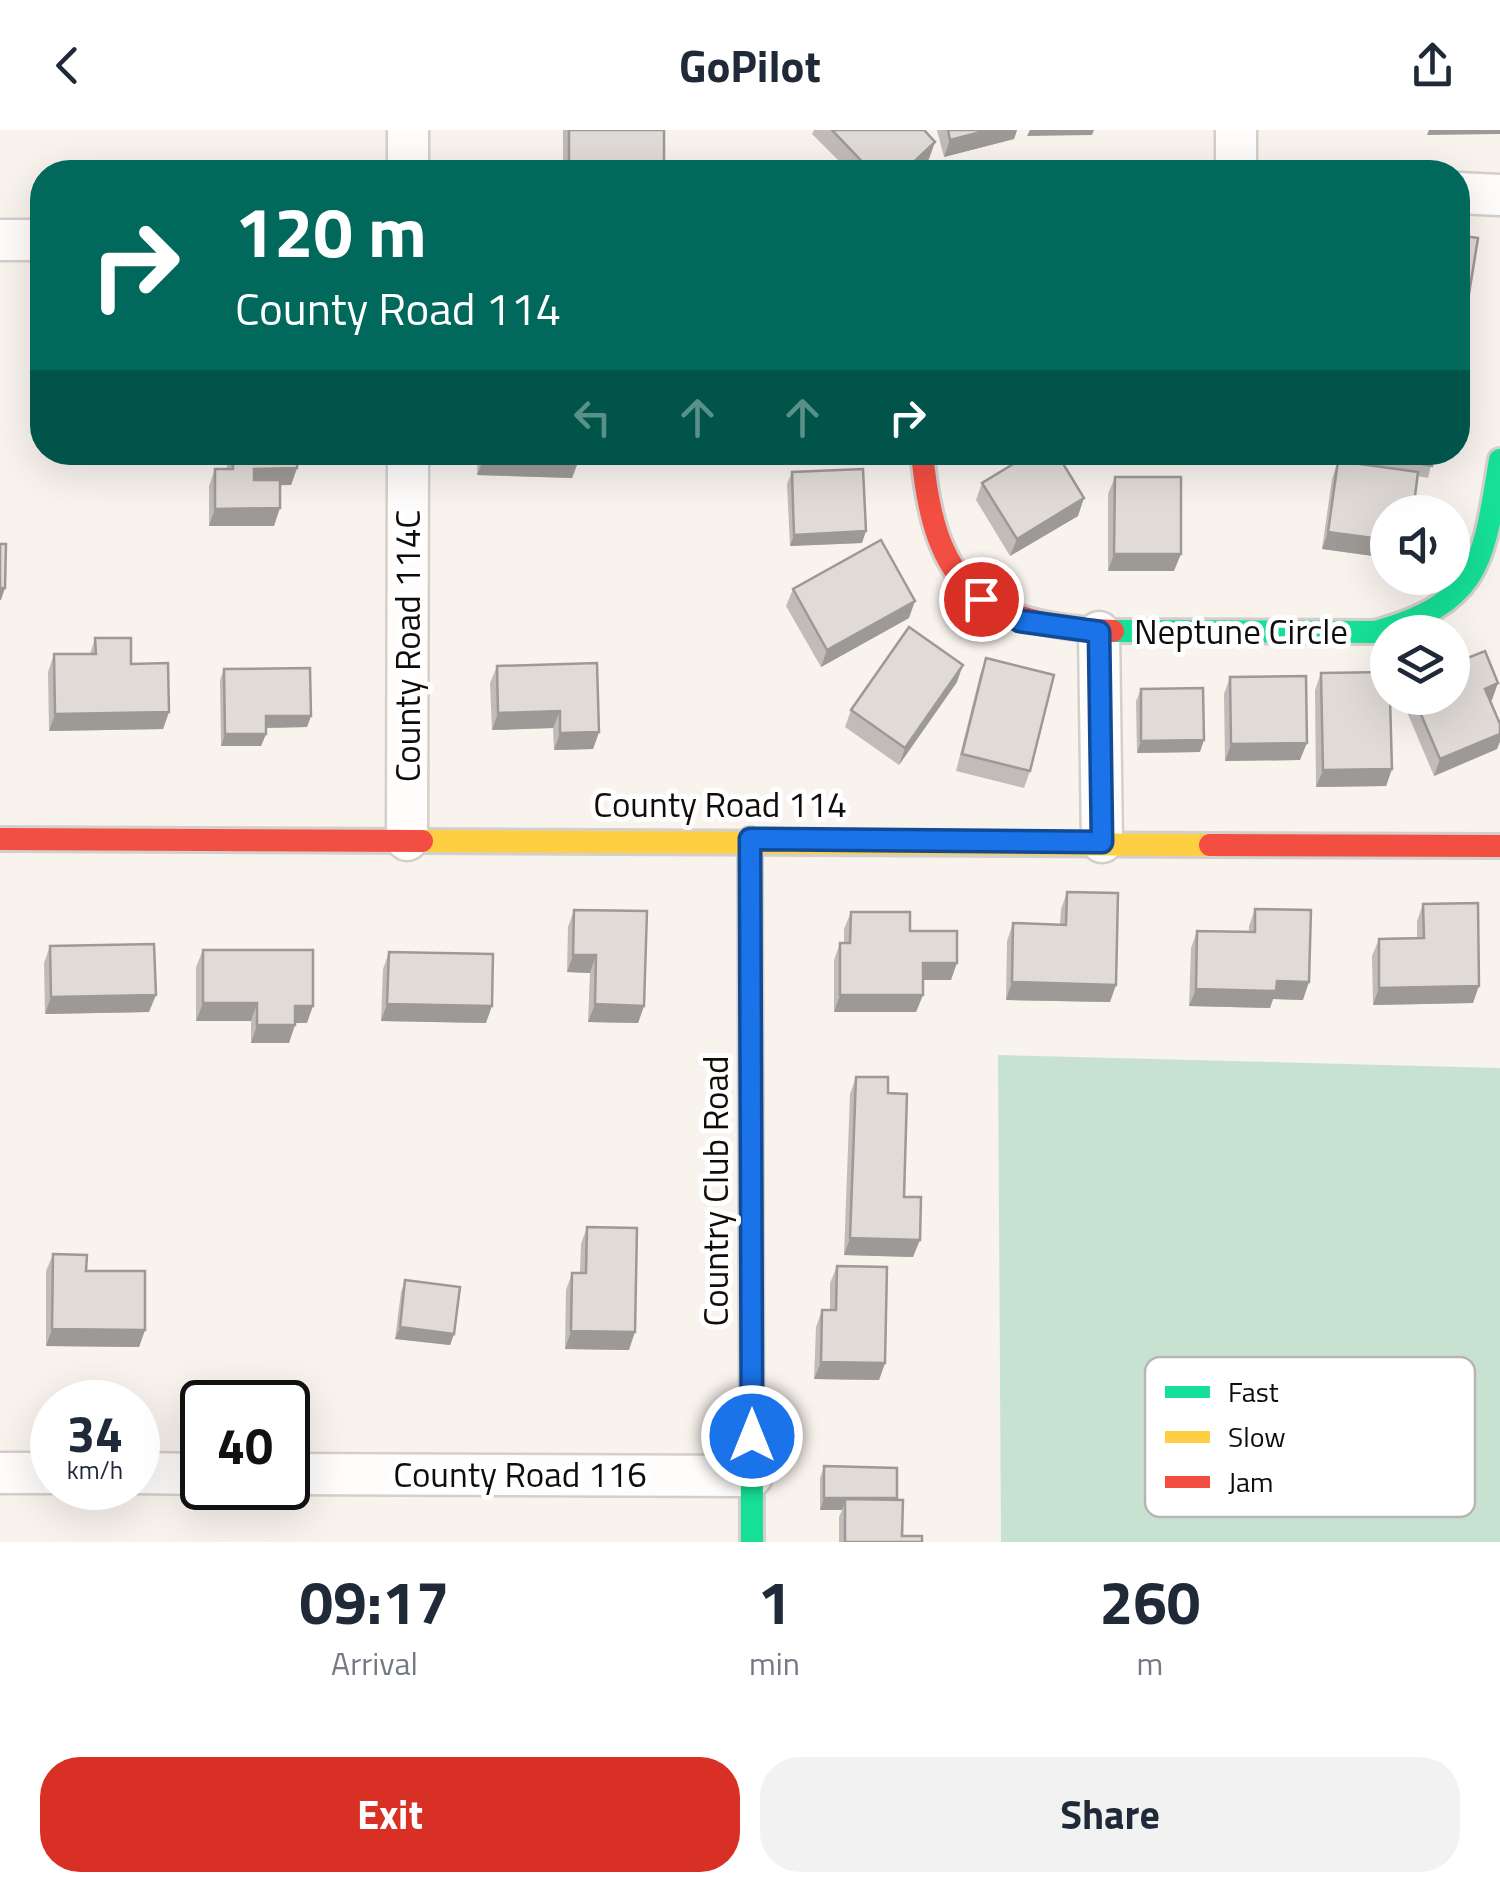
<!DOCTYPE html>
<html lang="en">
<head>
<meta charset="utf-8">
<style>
  :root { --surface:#fff; --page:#f2f2f3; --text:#1f2937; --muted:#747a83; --accent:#d93025 }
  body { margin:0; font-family:"Titillium Web",sans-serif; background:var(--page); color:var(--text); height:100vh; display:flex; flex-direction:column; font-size:38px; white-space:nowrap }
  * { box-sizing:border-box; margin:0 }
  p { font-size:32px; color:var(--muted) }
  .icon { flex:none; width:55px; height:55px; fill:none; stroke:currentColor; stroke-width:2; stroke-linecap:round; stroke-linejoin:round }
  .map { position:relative; height:1412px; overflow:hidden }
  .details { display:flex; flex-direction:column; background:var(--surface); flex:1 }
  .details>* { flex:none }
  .guide { position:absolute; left:30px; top:30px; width:1440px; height:305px; border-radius:40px; box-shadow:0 10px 40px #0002; background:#00695c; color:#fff; overflow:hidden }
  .controls { position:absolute; left:1370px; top:365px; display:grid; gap:20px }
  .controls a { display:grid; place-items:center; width:100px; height:100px; border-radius:50%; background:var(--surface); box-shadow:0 10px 40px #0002; font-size:50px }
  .speed { position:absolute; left:30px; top:1250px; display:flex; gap:20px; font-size:50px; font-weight:700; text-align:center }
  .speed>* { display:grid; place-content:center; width:130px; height:130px; border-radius:50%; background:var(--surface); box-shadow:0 10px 40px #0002; line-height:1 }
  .speed small { font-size:25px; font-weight:400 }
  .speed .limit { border:5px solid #111; border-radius:15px; background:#fff; color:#111 }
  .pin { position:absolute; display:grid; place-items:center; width:85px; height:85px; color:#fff; margin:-42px; border:5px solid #fff; border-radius:50%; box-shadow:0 2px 10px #0007 }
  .me { position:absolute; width:110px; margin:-55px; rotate:0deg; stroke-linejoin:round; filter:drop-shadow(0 0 8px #0008) }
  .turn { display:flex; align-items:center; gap:35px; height:210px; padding:0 40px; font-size:45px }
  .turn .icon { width:130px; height:130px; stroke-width:2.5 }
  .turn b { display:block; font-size:70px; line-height:85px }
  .lanes { display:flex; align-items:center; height:95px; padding:0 40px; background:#0003; justify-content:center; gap:50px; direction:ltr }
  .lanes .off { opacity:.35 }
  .eta { display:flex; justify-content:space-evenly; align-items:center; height:170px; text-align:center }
  .eta b { font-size:60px; font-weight:700; line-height:70px }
  .cta { display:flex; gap:20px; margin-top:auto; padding:20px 40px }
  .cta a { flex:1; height:115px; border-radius:40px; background:var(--accent); color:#fff; font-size:40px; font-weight:700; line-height:115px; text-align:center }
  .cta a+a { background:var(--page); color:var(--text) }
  header { display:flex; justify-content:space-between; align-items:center; height:130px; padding:0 40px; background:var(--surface); font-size:45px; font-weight:700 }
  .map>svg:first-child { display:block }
</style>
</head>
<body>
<header><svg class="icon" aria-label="back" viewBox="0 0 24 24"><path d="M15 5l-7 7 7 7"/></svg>GoPilot<svg class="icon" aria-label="share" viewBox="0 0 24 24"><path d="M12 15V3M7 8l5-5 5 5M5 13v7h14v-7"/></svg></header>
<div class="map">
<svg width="1500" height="1412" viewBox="0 0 1500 1412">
  <rect width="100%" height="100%" fill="#f9f3ee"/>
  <!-- green -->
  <polygon fill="#c8e2d2" points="998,925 1500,938 1500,1412 1001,1412"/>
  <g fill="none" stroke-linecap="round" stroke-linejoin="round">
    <defs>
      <g id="street">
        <polyline points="408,0 408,42"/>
        <polyline points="1236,42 1236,0"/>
        <polyline points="1458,63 1500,65"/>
        <polyline points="0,110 42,110"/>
        <polyline points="1099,502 1102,712"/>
        <polyline points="407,710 408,322"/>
        <polyline points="0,1343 52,1343"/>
        <polyline points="138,1343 202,1344"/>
        <polyline points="288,1344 752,1346"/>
      </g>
      <g id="fast">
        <path d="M1113,501L1375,502C1483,472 1483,430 1500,330"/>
        <polyline points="750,709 752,1412"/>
      </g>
      <polyline id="slow" points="422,711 1210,715"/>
      <g id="jam">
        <path d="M922,322C934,457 978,494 1113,501"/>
        <polyline points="0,709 422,711"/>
        <polyline points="1210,715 1500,716"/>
      </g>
    </defs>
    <!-- street casing -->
    <use href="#street" stroke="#d4cfcb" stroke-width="45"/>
    <!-- fast casing -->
    <use href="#fast" stroke="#d4cfcb" stroke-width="28"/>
    <!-- slow casing -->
    <use href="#slow" stroke="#d4cfcb" stroke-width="28"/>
    <!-- jam casing -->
    <use href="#jam" stroke="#d4cfcb" stroke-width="28"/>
    <!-- street -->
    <use href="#street" stroke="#fefdfc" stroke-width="40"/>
    <!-- fast -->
    <use href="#fast" stroke="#16e098" stroke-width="22"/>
    <!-- slow -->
    <use href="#slow" stroke="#ffcf43" stroke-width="22"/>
    <!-- jam -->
    <use href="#jam" stroke="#f24e42" stroke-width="22"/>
  </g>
  <!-- wall -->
  <g fill="#c1bcb9">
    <polygon points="563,0 664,0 660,42 563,42"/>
    <polygon points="814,0 924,0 929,29 914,42 850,42 812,4"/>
    <polygon points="937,0 1017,0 1014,9 944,27"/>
    <polygon points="1458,105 1468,170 1463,182 1462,181 1458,216"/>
    <polygon points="227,322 297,322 297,338 291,355 280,355 274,396 209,396 209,356 215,339 227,339"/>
    <polygon points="478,322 579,322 572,348 477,345"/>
    <polygon points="1356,322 1434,322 1428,348 1418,346 1388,382 1388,428 1322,419 1332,349 1338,331 1354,334"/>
    <polygon points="792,342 862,413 790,416 787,354"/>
    <polygon points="1115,347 1174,441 1108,441 1108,364"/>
    <polygon points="982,353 1078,386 1010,426 976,370"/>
    <polygon points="793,459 909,488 821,537 786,476"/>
    <polygon points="95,508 131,534 169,582 163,599 49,601 48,542 54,524 90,524"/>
    <polygon points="986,528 1030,641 1024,658 956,641 980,545"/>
    <polygon points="497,536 599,602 593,619 554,620 553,598 492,600 490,553"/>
    <polygon points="224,539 311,586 307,597 266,598 266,604 261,616 221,616 220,550"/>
    <polygon points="1321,543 1392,639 1386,656 1316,657 1315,560"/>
    <polygon points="1230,547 1300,630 1225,631 1224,564"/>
    <polygon points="957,552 899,635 845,597 851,580"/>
    <polygon points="1141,559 1200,622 1137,623 1136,571"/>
    <polygon points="1403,568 1452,568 1492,570 1490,571 1497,619 1434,646 1402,570"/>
    <polygon points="1067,762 1110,872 1006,870 1007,811 1013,793 1060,794 1061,779"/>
    <polygon points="1423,774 1473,873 1373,875 1372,826 1379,809 1417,808 1417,791"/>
    <polygon points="1255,779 1303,870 1273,869 1270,878 1189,876 1191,818 1197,801 1249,802 1249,796"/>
    <polygon points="574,780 644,876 638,893 588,892 590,843 567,842 568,797"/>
    <polygon points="851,782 910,801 951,850 923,850 923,865 916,882 834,882 834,830 840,813 844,813 844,799"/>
    <polygon points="50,816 149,882 45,884 44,833"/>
    <polygon points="203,820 307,893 295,893 289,913 251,913 251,891 196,891 196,837"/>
    <polygon points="389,822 486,893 381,891 383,839"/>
    <polygon points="856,947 888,963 913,1127 844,1125 850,964"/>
    <polygon points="587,1097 629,1220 565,1219 566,1160 572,1143 580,1143 581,1114"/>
    <polygon points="53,1124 86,1141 145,1200 139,1217 46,1216 46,1141"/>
    <polygon points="837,1136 885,1233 879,1250 814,1249 816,1197 822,1180 830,1180 830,1153"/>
    <polygon points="405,1150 454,1204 450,1215 395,1209 401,1162"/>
    <polygon points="824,1336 897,1368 902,1406 922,1412 839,1412 839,1387 842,1380 820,1380 820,1348"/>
  </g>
  <!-- shaded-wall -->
  <g fill="#9d9996">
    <polygon points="988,0 1017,0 1014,9 944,27 950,10"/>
    <polygon points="1030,0 1094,0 1092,5 1027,6"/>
    <polygon points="1429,0 1500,0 1500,4 1427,5"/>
    <polygon points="935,12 929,29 914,42 903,42"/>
    <polygon points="569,32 664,32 660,42 565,42"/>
    <polygon points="782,322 866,322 863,330 779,333"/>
    <polygon points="484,328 579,330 572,348 477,345"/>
    <polygon points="297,338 291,355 248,356 254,339"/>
    <polygon points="1084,368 1078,386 1010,426 1017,409"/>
    <polygon points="280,378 274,396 209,396 215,379"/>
    <polygon points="866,401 862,413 790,416 794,405"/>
    <polygon points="1328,402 1388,410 1388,428 1322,419"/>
    <polygon points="1114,424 1181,424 1174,441 1108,441"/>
    <polygon points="0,458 5,458 1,470 0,470"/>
    <polygon points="915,471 909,488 821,537 827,520"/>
    <polygon points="963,535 957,552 899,635 905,618"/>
    <polygon points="1498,553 1492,570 1479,576 1485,559"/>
    <polygon points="560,581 553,598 492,600 498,583"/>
    <polygon points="169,582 163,599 49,601 55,584"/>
    <polygon points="266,586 311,586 307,597 261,598"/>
    <polygon points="599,602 593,619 554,620 560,603"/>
    <polygon points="225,604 266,604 261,616 221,616"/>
    <polygon points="1500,604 1500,612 1497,619 1434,646 1440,629"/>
    <polygon points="1204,610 1200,622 1137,623 1141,611"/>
    <polygon points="1307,613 1300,630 1225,631 1231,614"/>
    <polygon points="1392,639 1386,656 1316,657 1323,640"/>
    <polygon points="573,825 596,825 590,843 567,842"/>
    <polygon points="923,833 957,833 951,850 916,850"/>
    <polygon points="1277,851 1309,852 1303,870 1273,869 1270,878 1189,876 1196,859"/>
    <polygon points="1012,852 1116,855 1110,872 1006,870"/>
    <polygon points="1479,856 1473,873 1373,875 1379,858"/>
    <polygon points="156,865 149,882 45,884 51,867"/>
    <polygon points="840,865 923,865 916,882 834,882"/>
    <polygon points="203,873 257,873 251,891 196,891"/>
    <polygon points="387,874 492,876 486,893 381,891"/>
    <polygon points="595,874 644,876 638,893 588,892"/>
    <polygon points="295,876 313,876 307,893 289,893"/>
    <polygon points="257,895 295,895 289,913 251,913"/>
    <polygon points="850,1108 920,1110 913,1127 844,1125"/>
    <polygon points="400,1197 454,1204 450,1215 395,1209"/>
    <polygon points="52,1199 145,1200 139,1217 46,1216"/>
    <polygon points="571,1201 635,1202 629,1220 565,1219"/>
    <polygon points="821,1232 885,1233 879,1250 814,1249"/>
    <polygon points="824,1368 897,1368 892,1380 845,1369 842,1380 820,1380"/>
  </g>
  <!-- building -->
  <g fill="#e0dbd7" stroke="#9d9996" stroke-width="2.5">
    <rect x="569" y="0" width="95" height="32"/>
    <polygon points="832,0 924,0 935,12 903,42 872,42"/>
    <polygon points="948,0 988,0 950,10"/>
    <polygon points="1458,105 1478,108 1468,170 1458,168"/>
    <polygon points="1458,180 1462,181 1458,216"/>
    <polygon points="233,322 297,322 297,338 254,339 254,350 280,350 280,378 215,379 215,339 233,339"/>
    <polygon points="484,322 579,322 579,330 484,328"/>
    <polygon points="1033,322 1056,322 1084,368 1017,409 982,353"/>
    <polygon points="1360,322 1434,322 1432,336"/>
    <polygon points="1338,331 1418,342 1413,382 1388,382 1388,410 1328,402"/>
    <polygon points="863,339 866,401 794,405 792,342"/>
    <polygon points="1115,347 1181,347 1181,424 1114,424"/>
    <polygon points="881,410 915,471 827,520 793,459"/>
    <polygon points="0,414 6,414 5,458 0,458"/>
    <polygon points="909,497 963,535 905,618 851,580"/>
    <polygon points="95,508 131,508 131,534 168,533 169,582 55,584 54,524 96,524"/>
    <polygon points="1485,521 1498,553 1485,559 1500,594 1500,604 1440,629 1414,568 1452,568 1452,534"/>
    <polygon points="986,528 1054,545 1030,641 962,624"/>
    <polygon points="597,533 599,602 560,603 560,581 498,583 497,536"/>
    <polygon points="310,538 311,586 266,586 266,604 225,604 224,539"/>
    <polygon points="1388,542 1388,568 1390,568 1392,639 1323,640 1321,543"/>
    <polygon points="1306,546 1307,613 1231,614 1230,547"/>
    <polygon points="1203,558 1204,610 1141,611 1141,559"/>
    <polygon points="1067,762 1118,763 1116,855 1012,852 1013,793 1066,795"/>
    <polygon points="1478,773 1479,856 1379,858 1379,809 1424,808 1423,774"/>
    <polygon points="1255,779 1311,780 1309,852 1277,851 1276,861 1196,859 1197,801 1255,802"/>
    <polygon points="574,780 647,781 644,876 595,874 596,825 573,825"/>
    <polygon points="851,782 910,782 910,801 957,801 957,833 923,833 923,865 840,865 840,813 850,813"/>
    <polygon points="154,814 156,865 51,867 50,816"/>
    <polygon points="203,820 313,820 313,876 295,876 295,895 257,895 257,873 203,873"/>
    <polygon points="389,822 493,824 492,876 387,874"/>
    <polygon points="856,947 888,947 888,963 907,964 904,1067 921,1067 920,1110 850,1108"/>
    <polygon points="587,1097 637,1098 635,1202 571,1201 572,1143 586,1143"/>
    <polygon points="53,1124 87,1125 86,1141 145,1141 145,1200 52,1199"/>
    <polygon points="837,1136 887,1137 885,1233 821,1232 822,1180 836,1180"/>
    <polygon points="405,1150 460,1157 454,1204 400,1197"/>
    <polygon points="824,1336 897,1338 897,1368 824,1368"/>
    <polygon points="845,1369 903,1370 902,1406 922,1406 922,1412 845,1412"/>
  </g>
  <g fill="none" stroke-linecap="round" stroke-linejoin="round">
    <defs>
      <polyline id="route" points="752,1306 750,709 1102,712 1099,502 1020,491 981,469"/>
    </defs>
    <!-- route casing -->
    <use href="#route" stroke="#114b97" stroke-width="25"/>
    <!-- route -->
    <use href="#route" stroke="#1a73e8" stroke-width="18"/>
  </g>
  <g text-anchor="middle" stroke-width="10" stroke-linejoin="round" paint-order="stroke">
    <!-- street labels -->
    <g font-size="35" fill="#100c09" stroke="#fff">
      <text x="1241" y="514">Neptune Circle</text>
      <text transform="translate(408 516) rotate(-90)" y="12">County Road 114C</text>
      <text x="720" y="687">County Road 114</text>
      <text transform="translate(716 1061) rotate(-90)" y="12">Country Club Road</text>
      <text x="520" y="1357">County Road 116</text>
    </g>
  </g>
  <!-- legend -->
  <rect x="1145" y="1227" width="330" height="160" rx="15" fill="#fff" stroke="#b7b6b5" stroke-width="2.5"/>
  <rect x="1165" y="1256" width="45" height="12" fill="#16e098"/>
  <rect x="1165" y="1301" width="45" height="12" fill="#ffcf43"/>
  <rect x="1165" y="1346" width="45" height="12" fill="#f24e42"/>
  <g font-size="28" fill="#100c09">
    <text x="1228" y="1272">Fast</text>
    <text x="1228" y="1317">Slow</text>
    <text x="1228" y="1362">Jam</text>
  </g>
</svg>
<div class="controls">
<a><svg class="icon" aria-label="sound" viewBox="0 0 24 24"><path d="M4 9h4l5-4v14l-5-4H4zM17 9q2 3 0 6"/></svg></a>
<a><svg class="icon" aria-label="layers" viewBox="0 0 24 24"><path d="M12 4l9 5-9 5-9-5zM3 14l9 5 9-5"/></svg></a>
</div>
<div class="speed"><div>34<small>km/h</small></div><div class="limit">40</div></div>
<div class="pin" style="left:981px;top:469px;background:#d93025"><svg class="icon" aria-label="arrive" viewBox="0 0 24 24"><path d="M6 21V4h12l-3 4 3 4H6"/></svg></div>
<svg class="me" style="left:752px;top:1306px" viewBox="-20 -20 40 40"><circle r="17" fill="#1a73e8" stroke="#fff" stroke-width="3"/><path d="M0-11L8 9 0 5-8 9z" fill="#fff"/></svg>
<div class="guide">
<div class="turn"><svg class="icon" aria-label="right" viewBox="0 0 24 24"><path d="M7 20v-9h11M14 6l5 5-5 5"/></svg><div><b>120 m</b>County Road 114</div></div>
<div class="lanes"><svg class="icon off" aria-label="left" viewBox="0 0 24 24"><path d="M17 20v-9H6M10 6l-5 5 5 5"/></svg><svg class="icon off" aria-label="ahead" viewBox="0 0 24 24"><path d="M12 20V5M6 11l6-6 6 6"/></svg><svg class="icon off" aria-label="ahead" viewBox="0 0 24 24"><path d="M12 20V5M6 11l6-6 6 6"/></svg><svg class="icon" aria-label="right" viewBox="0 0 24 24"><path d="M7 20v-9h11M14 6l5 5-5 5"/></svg></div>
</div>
</div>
<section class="details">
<div class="eta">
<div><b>09:17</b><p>Arrival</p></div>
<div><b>1</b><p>min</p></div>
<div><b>260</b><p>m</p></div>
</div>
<div class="cta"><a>Exit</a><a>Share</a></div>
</section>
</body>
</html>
